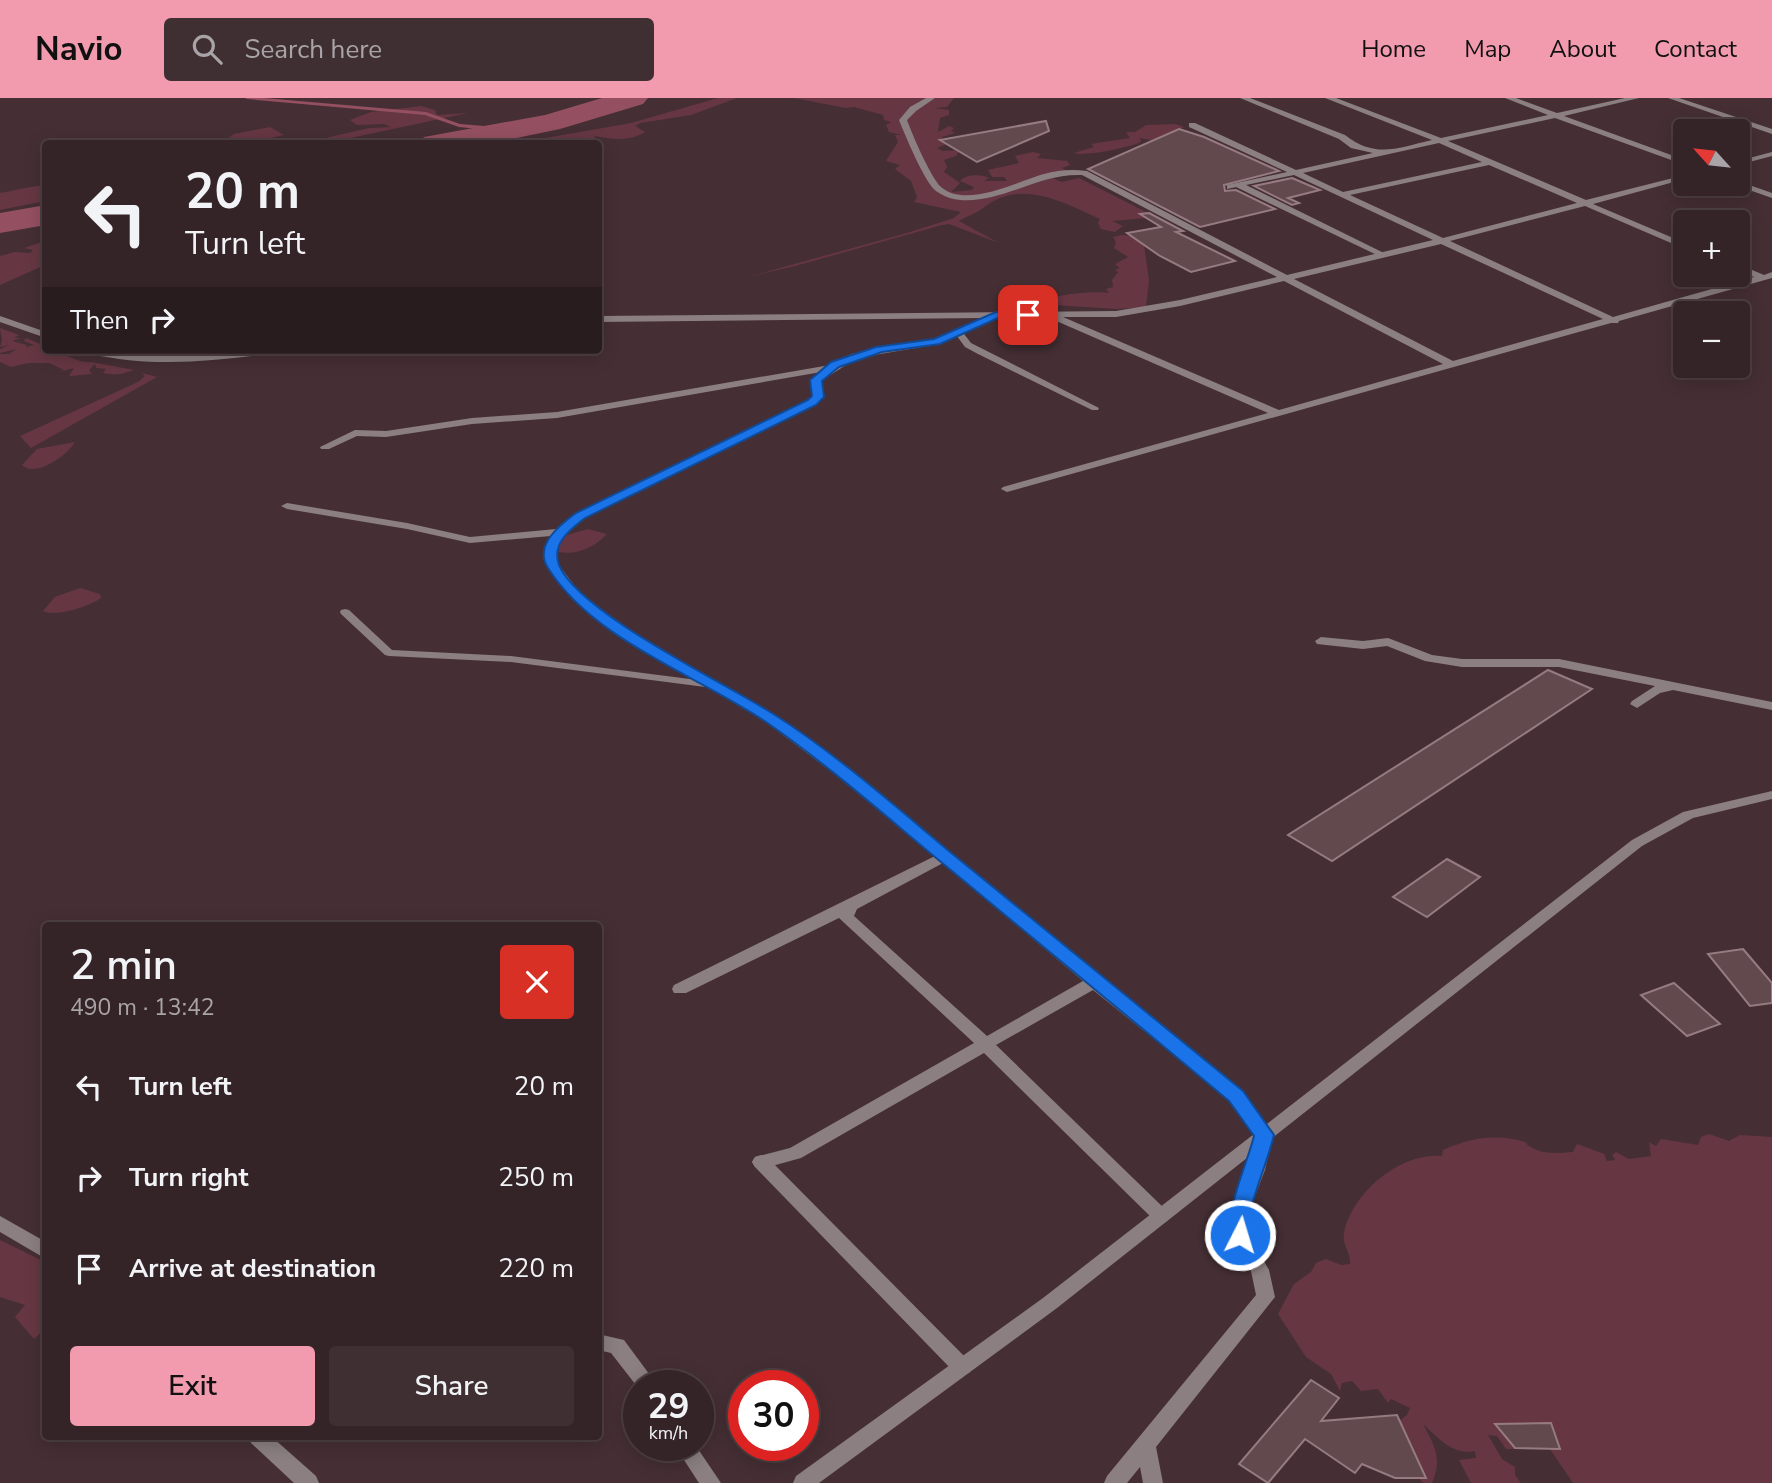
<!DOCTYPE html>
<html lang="en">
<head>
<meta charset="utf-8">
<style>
  :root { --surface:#342327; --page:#3f2f33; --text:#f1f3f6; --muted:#a9a4a7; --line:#4e4044; --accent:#f29aae }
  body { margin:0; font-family:"Nunito Sans",sans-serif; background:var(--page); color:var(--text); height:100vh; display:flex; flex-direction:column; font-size:26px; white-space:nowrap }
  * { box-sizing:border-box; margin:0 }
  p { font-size:23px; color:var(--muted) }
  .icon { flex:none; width:38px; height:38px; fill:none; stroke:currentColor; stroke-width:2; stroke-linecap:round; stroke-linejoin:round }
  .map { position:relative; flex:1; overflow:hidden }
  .side { position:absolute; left:42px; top:824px; width:560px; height:518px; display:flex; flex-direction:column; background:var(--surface); border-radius:7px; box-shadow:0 4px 18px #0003,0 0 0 2px var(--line) }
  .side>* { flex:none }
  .hud { position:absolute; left:42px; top:42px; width:560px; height:214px; border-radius:7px; box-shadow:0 4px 18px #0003,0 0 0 2px var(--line); background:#342327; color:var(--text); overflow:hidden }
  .needle { width:46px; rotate:297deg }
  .tools { position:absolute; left:1673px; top:21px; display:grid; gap:14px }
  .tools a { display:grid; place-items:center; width:77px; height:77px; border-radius:7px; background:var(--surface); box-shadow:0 4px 18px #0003,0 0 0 2px var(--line); font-size:35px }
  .speed { position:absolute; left:623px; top:1272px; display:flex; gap:14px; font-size:35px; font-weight:700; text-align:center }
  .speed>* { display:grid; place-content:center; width:91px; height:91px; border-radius:50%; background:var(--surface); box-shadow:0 4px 18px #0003,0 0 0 2px var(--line); line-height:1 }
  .speed small { font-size:18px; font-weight:400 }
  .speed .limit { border:10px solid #d22; background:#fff; color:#111 }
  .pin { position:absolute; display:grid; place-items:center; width:60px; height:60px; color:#fff; margin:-30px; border-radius:14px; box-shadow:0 4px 10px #0006 }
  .me { position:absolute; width:77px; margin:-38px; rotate:5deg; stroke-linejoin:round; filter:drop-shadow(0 0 5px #0008) }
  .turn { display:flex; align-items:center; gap:24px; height:147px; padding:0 28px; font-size:32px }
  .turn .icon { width:91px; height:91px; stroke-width:2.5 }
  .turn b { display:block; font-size:49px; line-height:60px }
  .then { display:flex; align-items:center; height:66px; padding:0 28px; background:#0003; gap:14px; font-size:26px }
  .round { display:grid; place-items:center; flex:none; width:74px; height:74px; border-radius:7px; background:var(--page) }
  .summary { display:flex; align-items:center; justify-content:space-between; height:119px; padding:0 28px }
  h1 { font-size:42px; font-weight:600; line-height:52px }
  .primary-button { display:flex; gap:14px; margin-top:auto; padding:14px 28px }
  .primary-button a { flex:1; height:80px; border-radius:7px; background:var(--accent); color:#111; font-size:28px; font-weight:600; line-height:80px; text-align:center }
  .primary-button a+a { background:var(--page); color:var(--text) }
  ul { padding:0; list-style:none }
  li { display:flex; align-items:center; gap:21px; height:91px; padding:0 28px }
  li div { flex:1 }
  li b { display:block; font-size:26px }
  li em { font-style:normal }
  header { display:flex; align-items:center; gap:42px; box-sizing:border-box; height:98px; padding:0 35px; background:var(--accent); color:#111 }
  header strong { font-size:33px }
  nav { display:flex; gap:38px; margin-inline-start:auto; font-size:24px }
  .search { width:490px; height:63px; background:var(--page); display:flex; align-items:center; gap:18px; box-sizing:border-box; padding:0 24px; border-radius:7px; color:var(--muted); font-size:26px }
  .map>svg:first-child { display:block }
</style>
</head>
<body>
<header>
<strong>Navio</strong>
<div class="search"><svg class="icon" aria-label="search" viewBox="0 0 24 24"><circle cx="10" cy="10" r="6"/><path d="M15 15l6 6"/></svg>Search here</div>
<nav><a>Home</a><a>Map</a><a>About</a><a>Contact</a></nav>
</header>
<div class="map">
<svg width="1772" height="1385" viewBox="0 0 1772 1385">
  <rect width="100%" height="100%" fill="#452f34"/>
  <!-- green -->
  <g fill="#663743">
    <path d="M718,0H737L691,17L640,25L635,28L645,34C629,44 612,41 594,38L597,42L590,45H517L631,25Z"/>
    <path d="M794,0H954L947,9L935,10L949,12V17L940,20L938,34L949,28L954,30L951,33L955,35L942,39L941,42L947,46L937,50L943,53L960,52L956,58L944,62L947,69L944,74L960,85L951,94L972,92L974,89L960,83C966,76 981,76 989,80L984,83H1007L1004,79H992L988,72L1019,65L1015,58L1033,54L1041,56L1037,60L1067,63L1070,67L1062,70L1067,73L972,102L1052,80L1062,84L1079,80L1148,115L1141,116L1146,120L1112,123L1123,128L1115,134L1101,131L1098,125L1100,121C1063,104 1020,80 983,110C976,116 966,118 959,123L999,145L949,126L942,127L795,168L751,178L907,135L954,120L961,114L914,104L917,99L911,83L895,71L900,67L886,63L898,44L895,37H902L889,34L886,27L891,24L884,22L883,17L854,9L846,10Z"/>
    <polygon points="421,8 435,12 437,17 468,15 327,45 304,45 369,30 391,29 384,26 357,27 350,22 371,14"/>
    <path d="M1176,26L1184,29L1103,70L1096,67L1151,42L1140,40L1141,44C1131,49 1084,59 1074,55L1094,49L1091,46L1130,40L1126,34H1135L1146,27Z"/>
    <polygon points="270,29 284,37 247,45 227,41 234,36"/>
    <polygon points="36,88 45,88 45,103 0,112 0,95"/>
    <path d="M1122,137L1132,138L1144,147L1149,182L1146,209L1117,211L1053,207L1049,201C1062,196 1096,193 1109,195L1106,191L1113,189L1112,182L1118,174L1115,172L1120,170L1115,166L1128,159L1114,150L1116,144L1113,139Z"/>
    <polygon points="45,143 45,167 0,187 0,158 15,154 30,155 33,152 24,150"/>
    <path d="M0,230L19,237L14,240H21L12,243L27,247L26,249L34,247L24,243L26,240L45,248L46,252C61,252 77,266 91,264L134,272C122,276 117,278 103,275L106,271L96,270L95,266L89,272L92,276L69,278L74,270L59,274L64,272L49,265H28L11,269L0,264V256H15H9L17,251L0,255V251L9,247L0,249L2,242Z"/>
    <polygon points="142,275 157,279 31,350 20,338 138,284 145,278"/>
    <path d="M75,344C67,358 35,380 22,367L37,351Z"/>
    <path d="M588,431L607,436C592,451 577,457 558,454L560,451H557L556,440Z"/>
    <path d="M80,490L100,496L101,500C88,509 57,519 43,513L55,499Z"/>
    <path d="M1709,1036L1729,1043L1740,1037L1772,1039V1385H1573L1550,1351H1560L1551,1325L1496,1326L1515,1351H1506L1497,1338L1488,1337L1502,1361L1515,1369V1377L1521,1385H1471L1459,1362L1476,1360L1475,1353C1453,1358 1437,1339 1423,1326C1434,1347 1443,1360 1432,1385H1423L1419,1380L1422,1372L1399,1323L1407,1317L1410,1310L1391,1301L1388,1305L1378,1291L1361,1293L1352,1283L1342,1285L1340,1293L1331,1276L1306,1259L1278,1216L1294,1186L1311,1174L1316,1165L1326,1161L1341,1167L1350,1166C1351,1154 1342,1148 1344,1135C1352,1095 1400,1054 1442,1058L1443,1052C1470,1040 1494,1036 1522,1043C1531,1046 1523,1045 1531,1049C1543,1057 1560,1055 1573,1054L1577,1046L1604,1056L1607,1063L1615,1062L1612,1057L1616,1054L1629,1061L1651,1058L1649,1044L1656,1048L1661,1041L1698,1047L1701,1039Z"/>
    <polygon points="0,1142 45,1164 45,1231 34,1241 15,1219 25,1207 0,1199"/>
  </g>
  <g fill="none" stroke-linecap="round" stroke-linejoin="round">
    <!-- stream -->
    <polygon fill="#945061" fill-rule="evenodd" points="245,0 264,0 426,14 460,26 508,30 511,32 508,34 459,29 425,17 247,1"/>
    <!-- river -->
    <g fill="#945061" fill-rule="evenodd">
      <polygon points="602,0 648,0 643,6 560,31 487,46 420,46 424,39 545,17"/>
      <polygon points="46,107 46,127 0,135 0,115"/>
    </g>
  </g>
  <!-- building -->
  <g fill="#61494e" stroke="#967b81" stroke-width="2">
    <polygon points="1046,23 1049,33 977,64 940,42"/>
    <polygon points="1179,31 1204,39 1279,73 1224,87 1225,93 1236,92 1275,111 1200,129 1088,71"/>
    <polygon points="1292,80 1320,92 1288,100 1299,105 1292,107 1254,88"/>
    <polygon points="1149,115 1183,133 1176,134 1235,163 1191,174 1160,158 1127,135 1161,129 1140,116"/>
    <polygon points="1548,572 1592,591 1332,763 1288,737"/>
    <polygon points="1447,761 1480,779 1427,819 1393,799"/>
    <polygon points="1743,851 1772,885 1772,905 1750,908 1708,856"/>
    <polygon points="1674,885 1720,926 1687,938 1641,897"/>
    <polygon points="1311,1282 1339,1300 1321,1323 1397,1317 1426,1380 1395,1380 1362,1366 1355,1375 1305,1341 1268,1385 1239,1366"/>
    <polygon points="1551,1325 1560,1351 1515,1350 1495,1326"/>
  </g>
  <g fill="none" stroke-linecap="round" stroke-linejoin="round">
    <!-- service -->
    <g fill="#8b7f81" fill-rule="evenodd">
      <polygon points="1236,85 1242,85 1388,157 1381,159 1236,89"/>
      <polygon points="955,232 961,232 971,245 1099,310 1098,312 1092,312 978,256 965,249 954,234"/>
      <polygon points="345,511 349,512 392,552 511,558 713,584 719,587 713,590 511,564 389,558 385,557 341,516 340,514 341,512"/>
    </g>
    <!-- pedestrian -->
    <g fill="#8b7f81" fill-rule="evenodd">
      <polygon points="830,267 835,270 833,272 557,320 472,326 386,339 357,338 329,351 321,351 320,349 355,332 386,333 472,320 557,314"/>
      <polygon points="761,1057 767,1059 969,1263 972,1269 969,1275 962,1277 955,1275 755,1069 752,1064 755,1059"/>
      <polygon points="598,1236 624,1242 658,1288 639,1288 639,1291 611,1255 598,1252"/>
      <polygon points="675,1348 696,1348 721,1385 699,1385"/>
    </g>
    <!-- minor -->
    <g fill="#8b7f81" fill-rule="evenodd">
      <path d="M926,0H935L916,13L907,22C912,36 931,80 941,89C966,111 1018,83 1044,76C1058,72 1072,71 1087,73L1287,177L1433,142L1294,77L1227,91V87L1287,74L1189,29V25H1195L1296,72L1373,55L1351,50L1339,41L1240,0H1250L1345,37C1376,61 1397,50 1432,42L1325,0H1336L1441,40L1548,17L1505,0H1516L1557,15L1625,0H1639L1564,18L1685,62V67L1555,20L1448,43L1586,102L1685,77V81L1593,106L1685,145V151L1585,108L1450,143L1613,219L1754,179L1738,172V166L1764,177L1772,174V180L1619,223L1618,225H1611L1007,394L1001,391L1003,389L1268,315L1054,222L1053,219L996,220L939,246L857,260L821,283L823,299L816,306L585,419L564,436L558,449V466L581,496L634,535L776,618L871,690L1100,880L1242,994L1270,1032L1273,1037L1265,1072L1249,1113V1137L1269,1172L1275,1199L1156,1349L1163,1385H1143L1140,1369L1127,1385H1104L1107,1378L1256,1197L1251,1173L1231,1137V1113L1247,1072L1255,1038L1230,1002L1093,892L996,947L1167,1113L1170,1118L1167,1123L1161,1125L1155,1123L984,955L801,1060L761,1071L755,1069L752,1064L755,1059L790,1050L974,945L839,820L686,895H674L672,891L674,887L935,758L861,696L766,624L626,541L573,502L546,466V449L551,438L470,445L407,431L287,411L281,408L287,405L407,425L470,439L556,431L577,415L808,302L813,298L812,280L851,256L934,242L982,220L598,224V218L1116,213L1180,202L1277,179L1082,77C1058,76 1038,84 1015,92C991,100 959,110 936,93C925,85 905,37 899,22L910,9ZM1439,45L1482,64L1343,94L1303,75ZM1489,67L1577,105L1443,140L1350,97ZM1441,146L1603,221L1453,263L1294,181ZM1284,183L1443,266L1279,312L1063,219H1116L1180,208ZM943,765L1083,883L987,938L854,818L857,811Z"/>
      <polygon points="1668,0 1679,0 1772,31 1772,36"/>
      <polygon points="1772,54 1772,58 1738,67 1738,63"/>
      <polygon points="1738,83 1772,95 1772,100 1735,87"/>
      <polygon points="0,218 46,234 46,240 0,224"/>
      <path d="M83,252L159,258L281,252L276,255C224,262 172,268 119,261C108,259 92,258 83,252Z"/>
      <polygon points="1321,539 1363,543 1388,540 1432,557 1462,561 1559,561 1772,604 1772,612 1673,592 1660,595 1637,610 1630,606 1632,603 1655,588 1559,569 1462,569 1425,563 1387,548 1363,551 1317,546 1315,543"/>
      <polygon points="0,1118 46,1144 46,1161 0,1134"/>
      <polygon points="248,1339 272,1339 316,1378 319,1385 294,1385 251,1345"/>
    </g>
    <!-- tertiary -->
    <polygon fill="#8b7f81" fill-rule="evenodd" points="1772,693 1772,701 1693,720 1642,748 1057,1210 819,1385 793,1385 796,1378 1043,1200 1632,742 1683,714"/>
  </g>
  <!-- route -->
  <path fill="#1a73e8" stroke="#114b97" stroke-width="2" d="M1028,213L1032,214V219L998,220L940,246L882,254L839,269L822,283L824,299L816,307L585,420C571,431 551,445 559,467C580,516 727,586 775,617C839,658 897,710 955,758C1051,836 1147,915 1243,993L1274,1037C1268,1062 1257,1086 1251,1111C1248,1122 1253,1133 1248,1143H1233C1221,1120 1248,1064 1254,1038L1229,1003C1137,926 1045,850 952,773C891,723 831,669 766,624C697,577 593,542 548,470C533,447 561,426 576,415L808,302L812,298L810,282L831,264L876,249L934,241L996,214Z"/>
</svg>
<div class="tools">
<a><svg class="needle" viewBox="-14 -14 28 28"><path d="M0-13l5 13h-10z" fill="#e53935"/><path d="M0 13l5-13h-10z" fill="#a9a4a7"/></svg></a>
<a>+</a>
<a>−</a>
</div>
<div class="speed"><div>29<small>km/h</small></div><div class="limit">30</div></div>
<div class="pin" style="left:1028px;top:217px;background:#d93025"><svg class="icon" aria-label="arrive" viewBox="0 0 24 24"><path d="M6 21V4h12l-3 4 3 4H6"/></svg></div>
<svg class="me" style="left:1240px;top:1137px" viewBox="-20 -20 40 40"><circle r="17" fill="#1a73e8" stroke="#fff" stroke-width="3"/><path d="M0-11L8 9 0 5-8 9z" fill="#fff"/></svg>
<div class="hud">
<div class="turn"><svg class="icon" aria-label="left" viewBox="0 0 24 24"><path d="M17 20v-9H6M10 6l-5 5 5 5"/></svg><div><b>20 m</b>Turn left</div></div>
<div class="then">Then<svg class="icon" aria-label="right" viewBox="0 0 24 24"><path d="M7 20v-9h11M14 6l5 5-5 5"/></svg></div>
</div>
<section class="side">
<div class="summary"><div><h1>2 min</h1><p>490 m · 13:42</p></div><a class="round" style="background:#d93025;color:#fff"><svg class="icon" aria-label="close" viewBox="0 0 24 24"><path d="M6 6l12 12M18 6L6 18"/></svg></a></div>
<ul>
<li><svg class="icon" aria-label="left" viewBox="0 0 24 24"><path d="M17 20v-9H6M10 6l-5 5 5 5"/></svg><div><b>Turn left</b></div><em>20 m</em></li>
<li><svg class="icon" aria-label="right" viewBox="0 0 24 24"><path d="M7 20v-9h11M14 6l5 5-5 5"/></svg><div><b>Turn right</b></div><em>250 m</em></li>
<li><svg class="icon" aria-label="arrive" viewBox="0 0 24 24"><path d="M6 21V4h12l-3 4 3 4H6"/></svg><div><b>Arrive at destination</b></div><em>220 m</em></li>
</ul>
<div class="primary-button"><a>Exit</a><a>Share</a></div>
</section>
</div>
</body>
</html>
